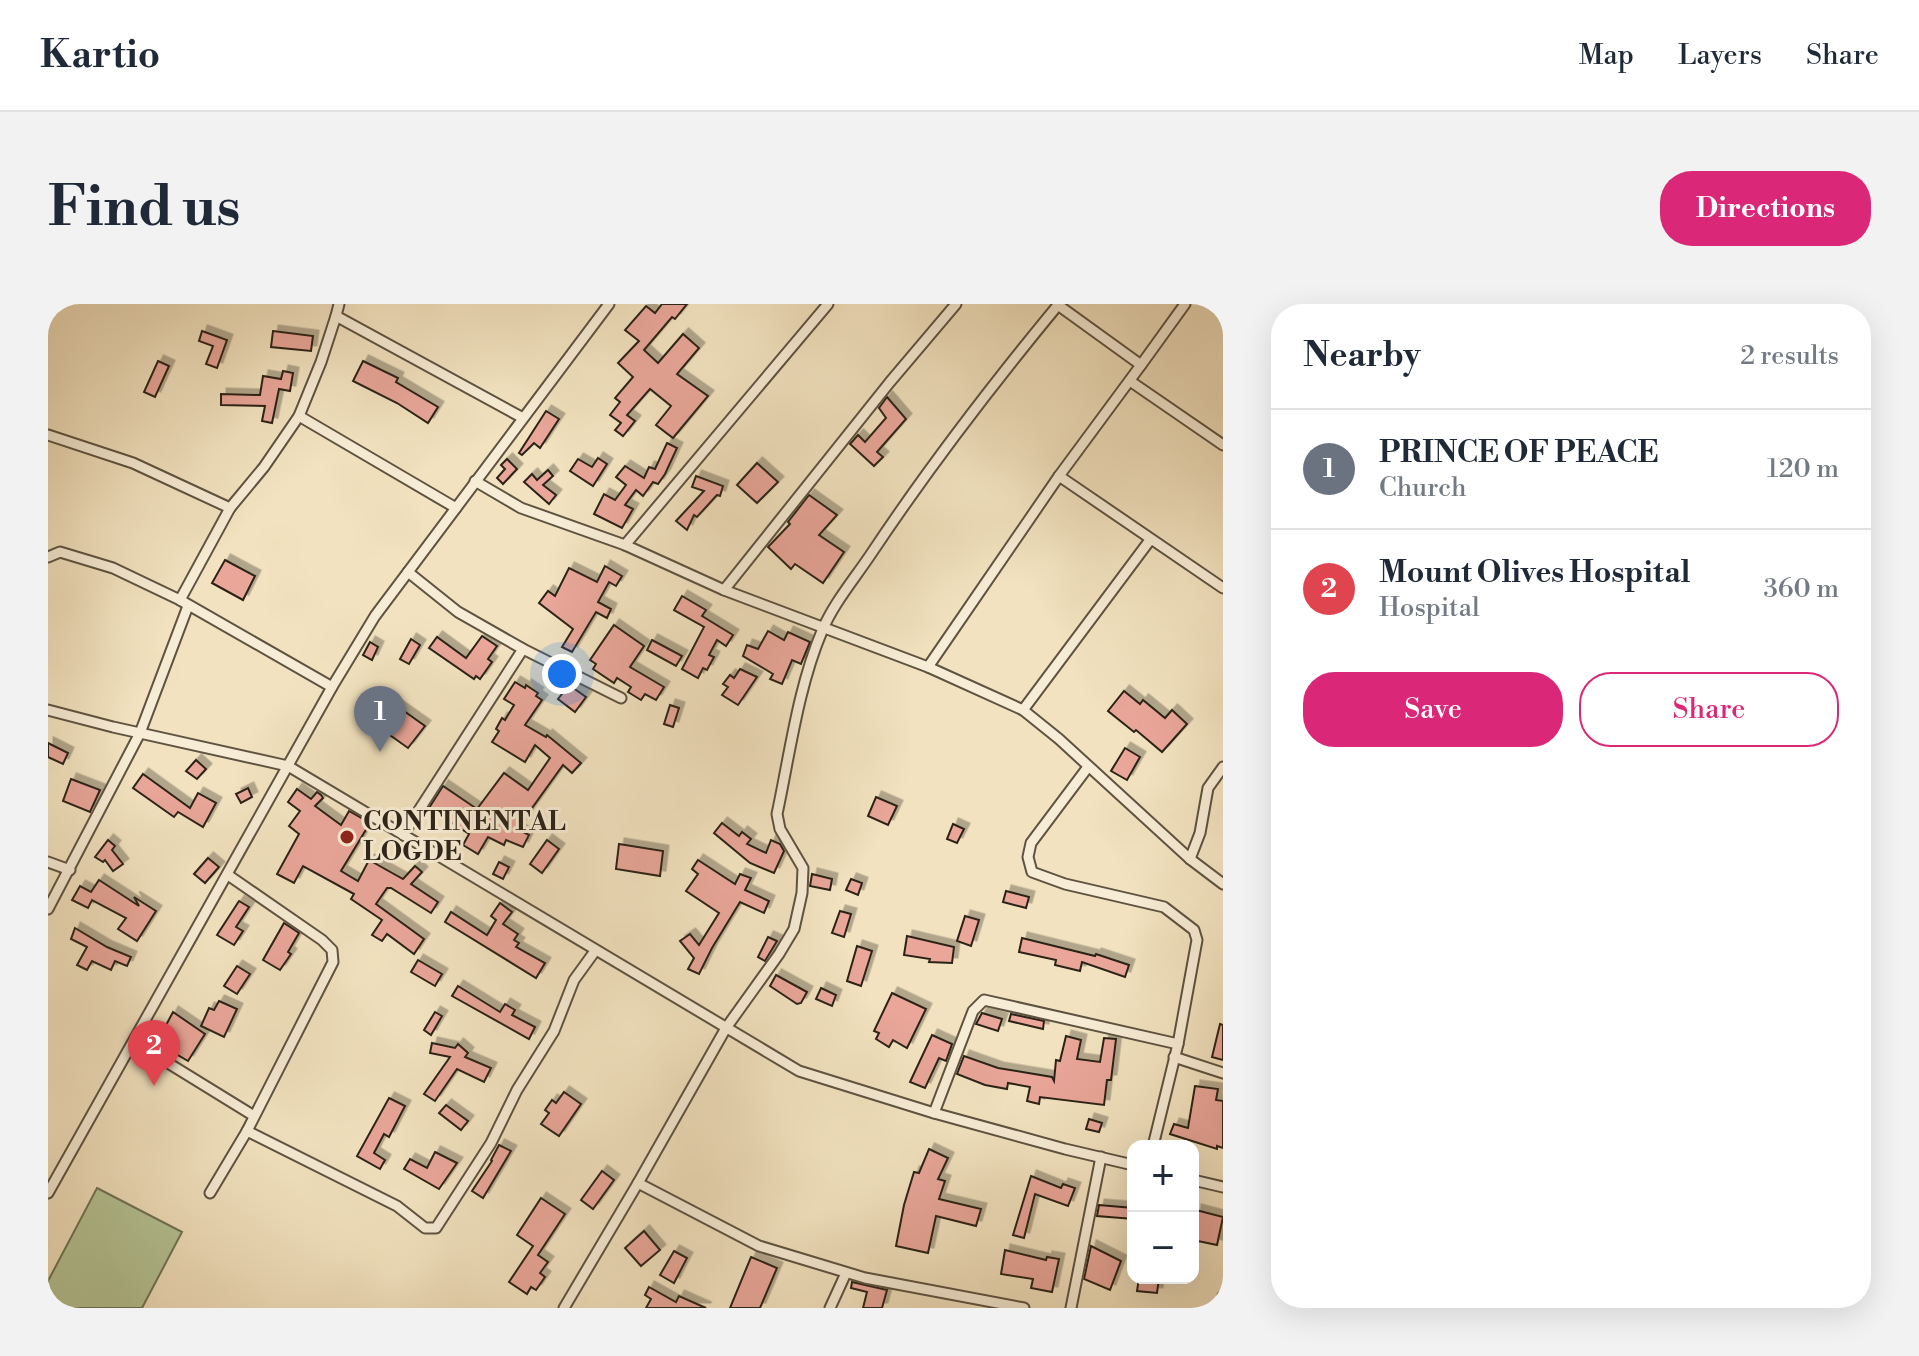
<!DOCTYPE html>
<meta charset="utf-8">
<style>
:root{--surface:#fff;--page:#f2f2f3;--text:#1f2937;--muted:#747a83;--line:#e0e1e3;--accent:#db2777}
body{margin:0;font-family:"Libre Bodoni",serif;background:var(--page);color:var(--text)}
.controls{position:absolute;right:24px;bottom:24px;display:grid;overflow:hidden;border-radius:16px;box-shadow:0 8px 32px #0002}
.controls button{width:72px;height:72px;display:grid;place-items:center;padding:0;border:0;border-bottom:2px solid var(--line);background:var(--surface);color:var(--text);font:40px sans-serif}
.you{position:absolute;left:514px;top:370px;width:28px;height:28px;margin:-20px;border:6px solid #fff;border-radius:50%;background:#1a73e8;box-shadow:0 0 0 12px #1a73e833}
.badge{display:grid;place-items:center;width:52px;height:52px;border-radius:50%;background:var(--accent);color:#fff;font-size:26px;font-weight:700}
.pin{position:absolute;translate:-50% -66px;filter:drop-shadow(0 2px 4px #0008)}
.pin::after{content:'';position:absolute;top:42px;width:28px;height:24px;background:inherit;clip-path:polygon(0 0,100% 0,50% 100%)}
.list{margin:0;padding:0;list-style:none}
h2{display:flex;justify-content:space-between;align-items:center;height:104px;margin:0;padding:0 32px;font-size:34px}
h2 small{font-size:26px;font-weight:400;color:var(--muted)}
.list li{display:grid;grid-template-columns:52px 1fr auto;gap:24px;align-items:center;box-sizing:border-box;height:120px;padding:0 32px;border-top:2px solid var(--line)}
.list b{display:block;font-size:30px;white-space:nowrap}
.list p{margin:0;font-size:26px;white-space:nowrap;color:var(--muted)}
.list em{font-size:26px;font-style:normal;color:var(--muted)}
.actions{display:flex;gap:16px;padding:24px 32px}
.actions a{flex:1;padding:18px 0;border:2px solid var(--accent);border-radius:32px;text-align:center;font-size:28px;color:var(--accent)}
.actions .main{background:var(--accent);color:#fff}
.map{position:relative;flex:none;width:1175px;height:1004px;overflow:hidden;border-radius:32px}
header{display:flex;align-items:center;gap:48px;box-sizing:border-box;height:112px;padding:0 40px;background:var(--surface);border-bottom:2px solid var(--line)}
header strong{font-size:38px}
nav{display:flex;gap:44px;margin-inline-start:auto;font-size:28px}
.intro{display:flex;align-items:center;justify-content:space-between;box-sizing:border-box;height:192px;padding:0 48px}
h1{margin:0;font-size:56px}
.button{padding:20px 36px;border-radius:32px;background:var(--accent);color:#fff;font-size:28px;font-weight:700}
main{display:flex;gap:48px;padding:0 48px}
aside{flex:1;background:var(--surface);border-radius:32px;box-shadow:0 8px 32px #0002}
.map>svg:first-child{display:block}
</style>
<header>
<strong>Kartio</strong>
<nav><a>Map</a><a>Layers</a><a>Share</a></nav>
</header>
<div class="intro"><h1>Find us</h1><a class="button">Directions</a></div>
<main>
<div class="map">
<svg width="1175" height="1004" viewBox="0 0 1175 1004">
<defs>
<filter id="shadow"><feDropShadow dx="5.5" dy="-5.5" stdDeviation="0" flood-color="#0004"/></filter>
</defs>
<rect width="100%" height="100%" fill="#f2e2bf"/>
<filter id="stains"><feTurbulence type="fractalNoise" baseFrequency=".0025" numOctaves="4"/><feColorMatrix values="0 0 0 0 .2 0 0 0 0 .09 0 0 0 0 .02 0 0 0 .5 -.17"/></filter>
<radialGradient id="worn" r=".72"><stop offset=".6" stop-color="#630" stop-opacity="0"/><stop offset="1" stop-color="#630" stop-opacity=".3"/></radialGradient>
<polygon fill="#b5c496" stroke="#707456" stroke-width="2" points="49,884 134,928 94,1004 0,1004 0,977"/>
<g fill="#e9a699" stroke="#2c2317" stroke-width="2" filter="url(#shadow)">
<polygon points="614,0 639,0 627,15 624,13 596,46 610,59 635,30 651,44 629,70 660,92 625,134 608,121 623,102 602,85 579,111 587,117 575,132 567,126 573,119 562,111 572,98 567,94 585,73 570,59 591,37 577,26 598,2 607,9"/>
<polygon points="154,27 179,36 169,64 158,60 165,42 151,37"/>
<polygon points="225,27 265,32 263,47 223,43"/>
<polygon points="110,57 121,62 107,93 96,88"/>
<polygon points="315,57 350,74 348,78 390,103 380,119 349,99 305,77"/>
<polygon points="235,67 245,69 242,87 231,85 224,119 214,117 217,102 173,101 173,90 212,91 215,72 233,75"/>
<polygon points="839,93 858,115 829,148 835,153 826,162 802,140 810,131 817,138 838,114 831,104"/>
<polygon points="498,107 511,115 492,144 486,139 474,151 471,149"/>
<polygon points="619,139 629,144 617,170 610,180 605,178 595,192 588,186 577,201 585,205 574,224 546,210 556,190 567,196 578,181 568,173 577,162 596,174 601,163 607,165"/>
<polygon points="550,154 559,160 545,182 522,167 530,155 544,163"/>
<polygon points="459,155 469,165 455,180 449,174 457,165 453,161"/>
<polygon points="709,159 730,178 709,199 689,181"/>
<polygon points="500,166 505,172 495,181 508,191 501,200 476,178 484,170 489,176"/>
<polygon points="648,172 675,182 672,192 669,191 649,213 646,211 639,226 628,217 656,187 644,183"/>
<polygon points="761,191 789,211 771,231 796,248 775,279 747,260 743,265 720,243 742,220 740,218"/>
<polygon points="177,256 207,272 195,296 164,279"/>
<polygon points="557,262 574,272 568,282 561,278 550,298 563,305 559,314 548,308 524,348 514,343 525,325 491,299 500,287 507,292 521,264 549,278"/>
<polygon points="634,292 658,306 654,312 685,331 678,342 669,336 661,351 666,353 659,366 655,364 650,374 634,365 656,323 626,306"/>
<polygon points="566,321 596,342 582,363 616,383 608,396 597,390 593,396 580,388 583,383 569,374 566,379 545,365 548,360 542,356"/>
<polygon points="720,327 736,336 740,328 762,338 753,360 744,356 734,380 722,375 725,370 695,352 699,341 710,345"/>
<polygon points="434,332 449,342 440,355 444,358 432,375 428,372 426,375 381,344 389,333 418,354"/>
<polygon points="363,335 372,341 361,360 352,355"/>
<polygon points="604,336 634,352 628,362 599,346"/>
<polygon points="322,338 330,343 324,356 315,351"/>
<polygon points="692,365 709,373 690,401 674,391 680,383 675,380 682,371 686,374"/>
<polygon points="467,378 477,384 478,381 490,389 488,392 494,396 477,421 498,433 499,431 533,459 524,469 515,461 469,525 481,531 475,543 458,536 456,541 440,533 430,550 415,541 421,530 381,504 395,482 429,505 456,469 480,486 502,454 487,441 477,458 444,438 451,427 448,425 454,414 457,416 466,401 456,395"/>
<polygon points="521,381 538,393 527,408 510,395"/>
<polygon points="1076,387 1092,400 1095,396 1117,414 1124,406 1139,420 1114,448 1088,426 1086,428 1060,407"/>
<polygon points="332,390 377,422 360,444 315,412"/>
<polygon points="622,401 631,404 625,423 616,420"/>
<polygon points="0,439 20,449 15,460 0,453"/>
<polygon points="1077,444 1092,453 1079,476 1063,467"/>
<polygon points="148,456 158,465 149,475 138,467"/>
<polygon points="95,470 142,504 150,489 168,499 155,523 130,508 126,513 85,484"/>
<polygon points="23,475 52,486 42,508 15,497"/>
<polygon points="200,484 204,493 193,499 188,490"/>
<polygon points="249,485 263,495 269,488 273,491 275,494 267,502 293,521 301,507 322,519 293,567 310,577 321,556 355,575 367,562 374,568 363,580 390,598 383,609 343,584 339,584 328,600 376,635 366,650 339,630 334,637 324,631 334,616 303,595 306,590 255,562 246,579 229,570 251,530 241,522 252,507 240,498"/>
<polygon points="828,493 849,502 840,521 820,512"/>
<polygon points="674,519 691,532 694,528 703,535 699,540 718,549 723,536 732,540 736,547 726,569 702,559 666,529"/>
<polygon points="905,520 916,525 909,539 899,535"/>
<polygon points="60,536 67,542 64,546 75,560 65,567 57,556 55,558 47,553"/>
<polygon points="499,536 511,545 494,569 482,560"/>
<polygon points="571,540 615,547 612,572 568,565"/>
<polygon points="160,554 171,563 157,579 146,570"/>
<polygon points="650,556 687,580 692,570 703,574 697,586 721,597 716,609 692,598 664,644 651,670 640,665 646,654 632,637 642,630 651,641 671,609 638,587 650,570 644,565"/>
<polygon points="451,558 461,563 455,575 445,570"/>
<polygon points="764,570 784,575 782,586 762,582"/>
<polygon points="803,575 814,579 810,591 798,586"/>
<polygon points="51,576 91,602 86,593 108,607 89,637 70,625 78,614 44,596 40,604 24,596 32,582 43,588"/>
<polygon points="958,587 981,593 978,604 955,598"/>
<polygon points="191,597 201,603 188,623 195,627 186,641 169,631"/>
<polygon points="452,599 464,608 455,620 470,630 466,636 471,639 468,643 497,659 488,674 397,618 403,608 439,631 448,616 443,612"/>
<polygon points="792,607 803,610 796,633 784,629"/>
<polygon points="917,612 931,616 923,642 909,637"/>
<polygon points="236,619 251,629 240,648 243,650 232,666 215,656"/>
<polygon points="27,624 59,643 83,653 79,662 67,657 63,666 44,657 39,666 29,661 39,643 23,635"/>
<polygon points="859,632 906,643 904,659 881,658 882,655 856,651"/>
<polygon points="720,633 729,637 717,657 710,653"/>
<polygon points="974,634 1047,652 1048,650 1081,661 1077,673 1034,658 1032,667 1007,661 1008,656 971,648"/>
<polygon points="809,642 824,647 813,682 799,677"/>
<polygon points="370,656 394,670 387,682 363,668"/>
<polygon points="189,662 202,670 189,690 176,682"/>
<polygon points="728,671 759,688 753,699 749,700 722,682"/>
<polygon points="410,682 452,708 457,700 467,706 464,711 487,723 481,735 404,692"/>
<polygon points="773,684 788,691 784,702 768,695"/>
<polygon points="844,689 878,705 859,744 845,736 841,743 828,735 831,729 826,727"/>
<polygon points="171,697 189,705 176,733 153,722 161,704 166,706"/>
<polygon points="125,708 157,730 140,757 123,747 126,741 123,739 127,732 116,725"/>
<polygon points="387,708 394,712 383,731 376,726"/>
<polygon points="934,709 954,715 950,727 928,720"/>
<polygon points="963,710 996,717 995,725 961,717"/>
<polygon points="1172,720 1175,721 1175,756 1164,753"/>
<polygon points="884,731 904,740 898,757 891,754 877,784 862,778"/>
<polygon points="1018,732 1033,736 1029,755 1052,758 1056,734 1068,735 1063,776 1059,776 1056,801 992,793 991,800 979,797 982,783 960,779 959,785 937,781 909,770 916,752 950,764 1004,773 1006,777 1008,756 1012,757"/>
<polygon points="384,739 407,744 410,740 420,749 417,753 443,764 436,778 409,765 387,797 376,790 402,753 382,749"/>
<polygon points="1147,782 1170,785 1168,796 1175,797 1175,844 1169,842 1169,845 1122,830 1126,820 1140,824"/>
<polygon points="516,788 533,800 511,832 493,820 501,809 497,806 504,796 508,799"/>
<polygon points="341,794 357,802 341,833 336,830 326,849 337,856 332,865 309,852"/>
<polygon points="398,801 420,817 413,826 391,809"/>
<polygon points="1041,815 1054,819 1051,828 1038,825"/>
<polygon points="451,841 463,847 435,894 424,887 444,857 443,856"/>
<polygon points="881,845 900,854 890,875 897,877 891,895 933,905 928,922 888,912 880,949 848,942 856,901 866,868 871,869"/>
<polygon points="387,848 409,859 391,885 356,865 362,855 379,864"/>
<polygon points="554,867 566,876 545,905 533,896"/>
<polygon points="983,872 1013,884 1015,880 1027,884 1020,902 987,890 976,934 965,931"/>
<polygon points="493,894 517,910 490,951 500,958 492,969 497,973 488,986 483,983 479,990 461,978 485,942 469,931"/>
<polygon points="1051,901 1085,904 1085,915 1049,912"/>
<polygon points="1148,906 1175,913 1169,941 1145,936"/>
<polygon points="596,927 612,946 593,962 577,944"/>
<polygon points="1043,942 1073,957 1062,986 1036,975"/>
<polygon points="957,946 998,956 999,953 1011,955 1004,988 983,984 985,975 953,970"/>
<polygon points="626,947 639,954 626,979 612,971"/>
<polygon points="703,953 729,964 712,1004 682,1004"/>
<polygon points="1091,974 1111,974 1109,989 1089,987"/>
<polygon points="804,978 839,986 834,1004 815,1004 819,988 803,984"/>
<polygon points="601,983 628,998 631,992 658,1004 598,1004 603,995 597,991"/>
</g>
<g fill="none" stroke-linecap="round" stroke-linejoin="round">
<g stroke="#5e5341" stroke-width="13">
<g id="street">
<polyline points="291,0 288,12 475,114"/>
<polyline points="1169,0 1175,4"/>
<polyline points="1093,61 1137,0"/>
<polyline points="1082,77 1175,141"/>
<polyline points="251,112 408,204"/>
<polyline points="0,131 85,159 182,204"/>
<polyline points="1011,172 1175,284"/>
<path d="M427,177l46,27 104,37 99,45 204,77 131,-191 82,-111 -83,-60c-66,80 -129,162 -187,249 -16,24 -38,50 -49,77 -24,57 -32,122 -45,183l3,15 23,39 -1,25 -8,36 -15,25 -53,74 -88,155 121,63 106,32 159,30"/>
<polyline points="577,241 780,0"/>
<polyline points="0,253 12,248 65,264 132,296 284,383"/>
<polyline points="360,268 410,308 475,345 573,394"/>
<polyline points="676,286 842,78 908,0"/>
<polyline points="132,296 182,204 216,163 251,112 273,58 288,12"/>
<polyline points="880,363 975,406 1011,435 1142,555 1175,580"/>
<polyline points="0,406 65,423 240,462 751,767 886,809 1017,845 1085,861"/>
<polyline points="975,406 1102,236"/>
<polyline points="1040,463 983,539 980,553 984,568 1017,580 1116,603 1146,626 1149,636 1130,740 1105,842"/>
<polyline points="355,531 475,345"/>
<polyline points="1142,555 1152,529 1160,484 1175,463"/>
<polyline points="0,558 22,566"/>
<polyline points="0,605 92,429 140,302"/>
<polyline points="86,738 206,812"/>
<polyline points="1126,753 1175,769"/>
<polyline points="886,809 925,707 936,696 1130,740"/>
<polyline points="199,827 349,902 377,924 388,924 443,839 469,786 506,727 526,676 547,647"/>
<polyline points="1145,876 1175,883"/>
<polyline points="0,889 284,383 327,312 561,0"/>
<polyline points="162,889 199,827 285,658 284,646 274,636 180,571"/>
<polyline points="516,1004 590,879"/>
<polyline points="782,1004 798,969"/>
<polyline points="1023,1004 1053,853"/>
<polyline points="1172,1004 1175,992"/>
</g>
</g>
<use href="#street" stroke="#f7ecd5" stroke-width="9"/>
</g>
<circle fill="#8f2418" stroke="#f7ecd5" stroke-width="3" cx="299" cy="533" r="8"/>
<g text-anchor="middle" dominant-baseline="central" stroke-width="6" stroke-linejoin="round" paint-order="stroke">
<g font-size="26" font-weight="bold" fill="#2c2317" stroke="#f7ecd5" text-anchor="start">
<text x="315" y="518">CONTINENTAL<tspan x="315" dy="30">LOGDE</tspan></text>
</g>
</g>
<rect width="100%" height="100%" filter="url(#stains)"/>
<rect width="100%" height="100%" fill="url(#worn)"/>
</svg>
<div class="controls">
<button>+</button>
<button>−</button>
</div>
<div class="you"></div>
<div class="pin badge" style="left:332px;top:448px;background:#6b7280">1</div>
<div class="pin badge" style="left:106px;top:782px;background:#e0444e">2</div>
</div>
<aside>
<h2>Nearby<small>2 results</small></h2>
<ul class="list">
<li><span class="badge" style="background:#6b7280">1</span><div><b>PRINCE OF PEACE</b><p>Church</p></div><em>120 m</em></li>
<li><span class="badge" style="background:#e0444e">2</span><div><b>Mount Olives Hospital</b><p>Hospital</p></div><em>360 m</em></li>
</ul>
<div class="actions"><a class="main">Save</a><a>Share</a></div>
</aside>
</main>
